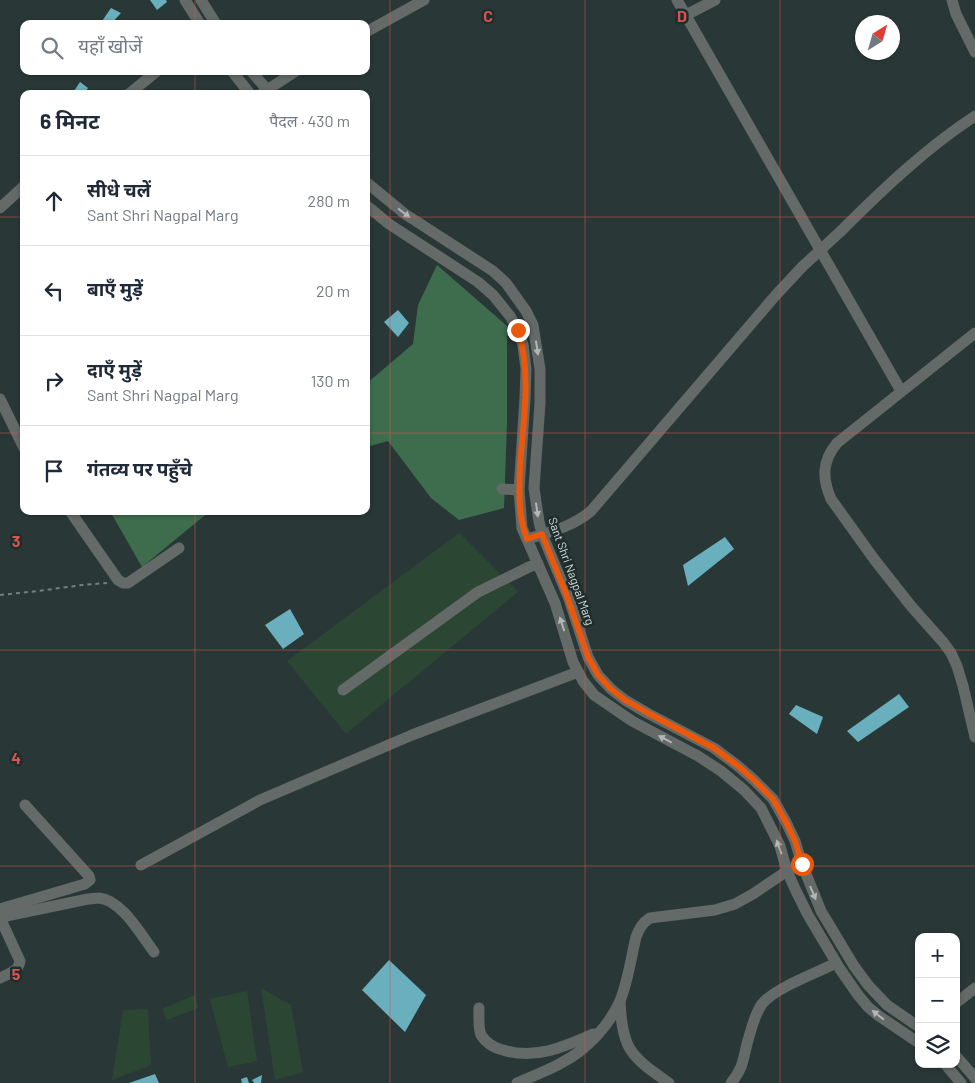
<!DOCTYPE html>
<html lang="hi">
<meta charset="utf-8">
<style>
:root{--surface:#fff;--page:#f6f6f7;--text:#1f2937;--muted:#747a83;--line:#e0e1e3}
body{margin:0;font-family:Barlow,"Noto Sans Devanagari",sans-serif;background:var(--page);color:var(--text)}
.controls{position:absolute;right:15px;bottom:15px;display:grid;overflow:hidden;border-radius:10px;box-shadow:0 1px 4px #0004}
.controls button{width:45px;height:45px;display:grid;place-items:center;padding:0;border:0;border-bottom:1px solid var(--line);background:var(--surface);color:var(--text);font:25px sans-serif}
.compass{position:absolute;left:855px;top:15px;width:45px;height:45px;border-radius:50%;background:var(--surface);box-shadow:0 1px 4px #0004;rotate:37deg}
.stop{position:absolute;width:15px;height:15px;margin:-11px;border:4px solid #ea580c;border-radius:50%;background:#fff}
.stop.end{background:#ea580c;border-color:#fff;box-shadow:0 1px 5px #0008}
.list{margin:0;padding:0;list-style:none}
h2{display:flex;justify-content:space-between;align-items:center;height:65px;margin:0;padding:0 20px;font-size:21px}
h2 small{font-size:16px;font-weight:400;color:var(--muted)}
.list li{display:grid;grid-template-columns:32px 1fr auto;gap:15px;align-items:center;box-sizing:border-box;height:90px;padding:0 20px;border-top:1px solid var(--line)}
.list b{display:block;font-size:19px;white-space:nowrap}
.list p{margin:0;font-size:16px;white-space:nowrap;color:var(--muted)}
.list em{font-size:16px;font-style:normal;color:var(--muted)}
.icon{flex:none;width:28px;height:28px;fill:none;stroke:currentColor;stroke-width:2;stroke-linecap:round;stroke-linejoin:round}
.map{position:relative;flex:none;width:975px;height:1083px;overflow:hidden}
.search{position:absolute;background:var(--surface);box-shadow:0 1px 4px #0004;left:20px;top:20px;width:350px;height:55px;display:flex;align-items:center;gap:12px;box-sizing:border-box;padding:0 18px;border-radius:10px;color:var(--muted);font-size:19px}
.panel{position:absolute;background:var(--surface);box-shadow:0 1px 4px #0004;left:20px;top:90px;width:350px;height:425px;border-radius:10px}
.map>svg:first-child{display:block}
</style>
<div class="map">
<svg width="975" height="1083" viewBox="0 0 975 1083">
<rect width="100%" height="100%" fill="#293837"/>
<g fill="#2c4634">
<polygon points="459,533 518,592 346,734 287,661"/>
<polygon points="261,988 291,1005 303,1072 275,1080"/>
<polygon points="247,991 257,1061 228,1067 210,999"/>
<polygon points="195,995 198,1008 167,1020 162,1009"/>
<polygon points="148,1009 151,1065 112,1080 123,1010"/>
</g>
<g fill="#3e6d4d">
<polygon points="437,265 507,326 507,422 504,508 459,520 431,498 388,441 366,447 366,384 413,344 418,305"/>
<polygon points="110,511 210,511 142,567"/>
</g>
<g fill="#69afbd">
<polygon points="150,0 166,0 167,2 157,10"/>
<polygon points="111,8 121,13 111,24 100,24"/>
<polygon points="80,82 88,88 84,94 72,94"/>
<polygon points="398,310 409,323 398,337 384,322"/>
<polygon points="725,537 734,549 688,586 683,565"/>
<polygon points="290,609 304,634 283,649 265,625"/>
<polygon points="899,694 909,707 858,742 847,731"/>
<polygon points="796,705 823,717 817,734 789,714"/>
<polygon points="389,960 426,995 405,1032 362,990"/>
<polygon points="155,1074 159,1083 129,1083"/>
<polygon points="262,1075 261,1083 254,1083 252,1080"/>
<polygon points="247,1077 249,1083 242,1083 241,1079"/>
</g>
<g fill="none" stroke-linecap="round" stroke-linejoin="round">
<polyline stroke="#74807f" stroke-width="2" stroke-dasharray="4 4" stroke-linecap="butt" points="0,595 38,591 82,585 107,583"/>
<g stroke="#646a68" stroke-width="11">
<polyline points="185,0 200,24"/>
<polyline points="201,0 216,24"/>
<polyline points="677,0 901,391"/>
<polyline points="952,0 956,14 975,52"/>
<polyline points="686,15 715,0"/>
<polyline points="366,32 424,0"/>
<polyline points="232,71 250,94"/>
<polyline points="251,71 271,94"/>
<polyline points="129,94 157,71"/>
<polyline points="261,94 296,71"/>
<polyline points="366,182 405,214 493,271 506,283 526,311 533,325 540,369 540,403 534,488 539,522 542,534 569,599 588,657 598,675 611,689 625,700 647,713 714,748 738,766 754,780 773,799 786,822 795,841 802,864 821,911 854,966 868,985 887,1005 919,1027"/>
<polyline points="366,205 389,224 478,282 493,295 510,316 518,330 523,345 526,369 525,398 519,490 522,528 555,603 573,662 583,681 594,695 632,721 698,756 721,771 744,790 761,808 780,846 787,871 796,891 808,915 840,969 858,995 868,1007 879,1016 919,1043"/>
<polyline points="0,208 24,186"/>
<path d="M841,231c41,-41 85,-83 134,-115"/>
<path d="M975,333l-138,110c-15,18 -15,35 -6,56l43,60 37,47 32,36 8,11 6,13 6,20 12,51"/>
<polyline points="0,399 24,448"/>
<polyline points="502,489 519,490"/>
<polyline points="70,511 118,580 123,583 128,583 179,548"/>
<path d="M527,539c23,-7 45,-12 64,-28l184,-215 27,-29"/>
<polyline points="343,690 478,592 529,567 538,564"/>
<polyline points="141,865 260,800 412,735 578,672"/>
<polyline points="0,909 85,884 90,880 89,876 25,805"/>
<path d="M0,978c8,-4 19,-7 20,-17l-18,-39 1,-3 3,-3 82,-17c3,0 8,-1 11,-1 23,2 42,37 55,54"/>
<path d="M620,1002c1,15 2,33 10,47 9,14 25,24 39,34"/>
<polyline points="956,1003 975,988"/>
<path d="M479,1008c0,9 -1,20 2,27 5,8 14,13 22,15 32,10 61,-3 90,-16"/>
<polyline points="956,1056 975,1078"/>
<polyline points="945,1064 961,1083"/>
<path d="M517,1083c15,-7 31,-12 46,-21 23,-12 46,-36 57,-61 8,-20 11,-43 16,-64 3,-8 6,-14 14,-19l65,-8 20,-6 18,-10 34,-23 15,-7"/>
<path d="M731,1083c14,-16 12,-28 18,-46 3,-11 6,-23 13,-33 13,-16 54,-31 74,-41"/>
</g>
<polyline stroke="#646a68" stroke-width="11" points="802,267 841,231"/>
</g>
<defs><path id="oneway-solid" d="M-6-.8H1V-3.2L6.5 0L1 3.2V.8H-6Z" transform="scale(1.25)"/></defs>
<g fill="#b0b8b7">
<use href="#oneway-solid" transform="translate(404 213) rotate(37)"/>
<use href="#oneway-solid" transform="translate(537 348) rotate(82)"/>
<use href="#oneway-solid" transform="translate(537 510) rotate(82)"/>
<use href="#oneway-solid" transform="translate(562 624) rotate(-108)"/>
<use href="#oneway-solid" transform="translate(665 739) rotate(-152)"/>
<use href="#oneway-solid" transform="translate(779 847) rotate(-110)"/>
<use href="#oneway-solid" transform="translate(813 893) rotate(67)"/>
<use href="#oneway-solid" transform="translate(878 1015) rotate(-142)"/>
</g>
<g fill="none" stroke-linecap="round" stroke-linejoin="round">
<path stroke="#ea580c" stroke-width="6" d="M518,330c14,44 5,92 2,137 -1,24 -2,50 7,72l15,-5 26,65 20,58 10,18 13,14 14,11 23,13 66,35 24,18 16,14 19,19 13,23 9,19 7,23"/>
</g>
<path fill="none" stroke="#d55454" stroke-width="1" stroke-opacity="0.55" d="M195,0v24M390,0v1083M585,0v1083M780,0v1083M195,71v23M0,217h24M366,217h609M0,433h24M366,433h609M195,511v572M0,650h975M0,866h975"/>
<g text-anchor="middle" dominant-baseline="central" stroke-width="5" stroke-linejoin="round" paint-order="stroke">
<g font-size="12" fill="#d1dad9" stroke="#1f2e2d">
<text transform="translate(572 571) rotate(70)">Sant Shri Nagpal Marg</text>
</g>
</g>
<g font-size="16" text-anchor="middle" font-weight="bold" fill="#d55454" stroke="#1f2e2d" stroke-width="5" stroke-linejoin="round" paint-order="stroke">
<text x="488" y="22">C</text>
<text x="682" y="22">D</text>
<text x="16" y="547">3</text>
<text x="16" y="764">4</text>
<text x="16" y="980">5</text>
</g>
</svg>
<div class="controls">
<button>+</button>
<button>−</button>
<button><svg class="icon" aria-label="layers" viewBox="0 0 24 24"><path d="M12 4l9 5-9 5-9-5zM3 14l9 5 9-5"/></svg></button>
</div>
<svg class="compass" viewBox="-18 -18 36 36"><path d="M0-13l5 13h-10z" fill="#e53935"/><path d="M0 13l5-13h-10z" fill="#747a83"/></svg>
<div class="stop" style="left:802px;top:864px"></div>
<div class="stop end" style="left:518px;top:330px"></div>
<div class="search"><svg class="icon" aria-label="search" viewBox="0 0 24 24"><circle cx="10" cy="10" r="6"/><path d="M15 15l6 6"/></svg>यहाँ खोजें</div>
<section class="panel">
<h2>6 मिनट<small>पैदल · 430 m</small></h2>
<ul class="list">
<li><svg class="icon" aria-label="ahead" viewBox="0 0 24 24"><path d="M12 20V5M6 11l6-6 6 6"/></svg><div><b>सीधे चलें</b><p>Sant Shri Nagpal Marg</p></div><em>280 m</em></li>
<li><svg class="icon" aria-label="left" viewBox="0 0 24 24"><path d="M17 20v-9H6M10 6l-5 5 5 5"/></svg><div><b>बाएँ मुड़ें</b></div><em>20 m</em></li>
<li><svg class="icon" aria-label="right" viewBox="0 0 24 24"><path d="M7 20v-9h11M14 6l5 5-5 5"/></svg><div><b>दाएँ मुड़ें</b><p>Sant Shri Nagpal Marg</p></div><em>130 m</em></li>
<li><svg class="icon" aria-label="arrive" viewBox="0 0 24 24"><path d="M6 21V4h12l-3 4 3 4H6"/></svg><div><b>गंतव्य पर पहुँचे</b></div></li>
</ul>
</section>
</div>
